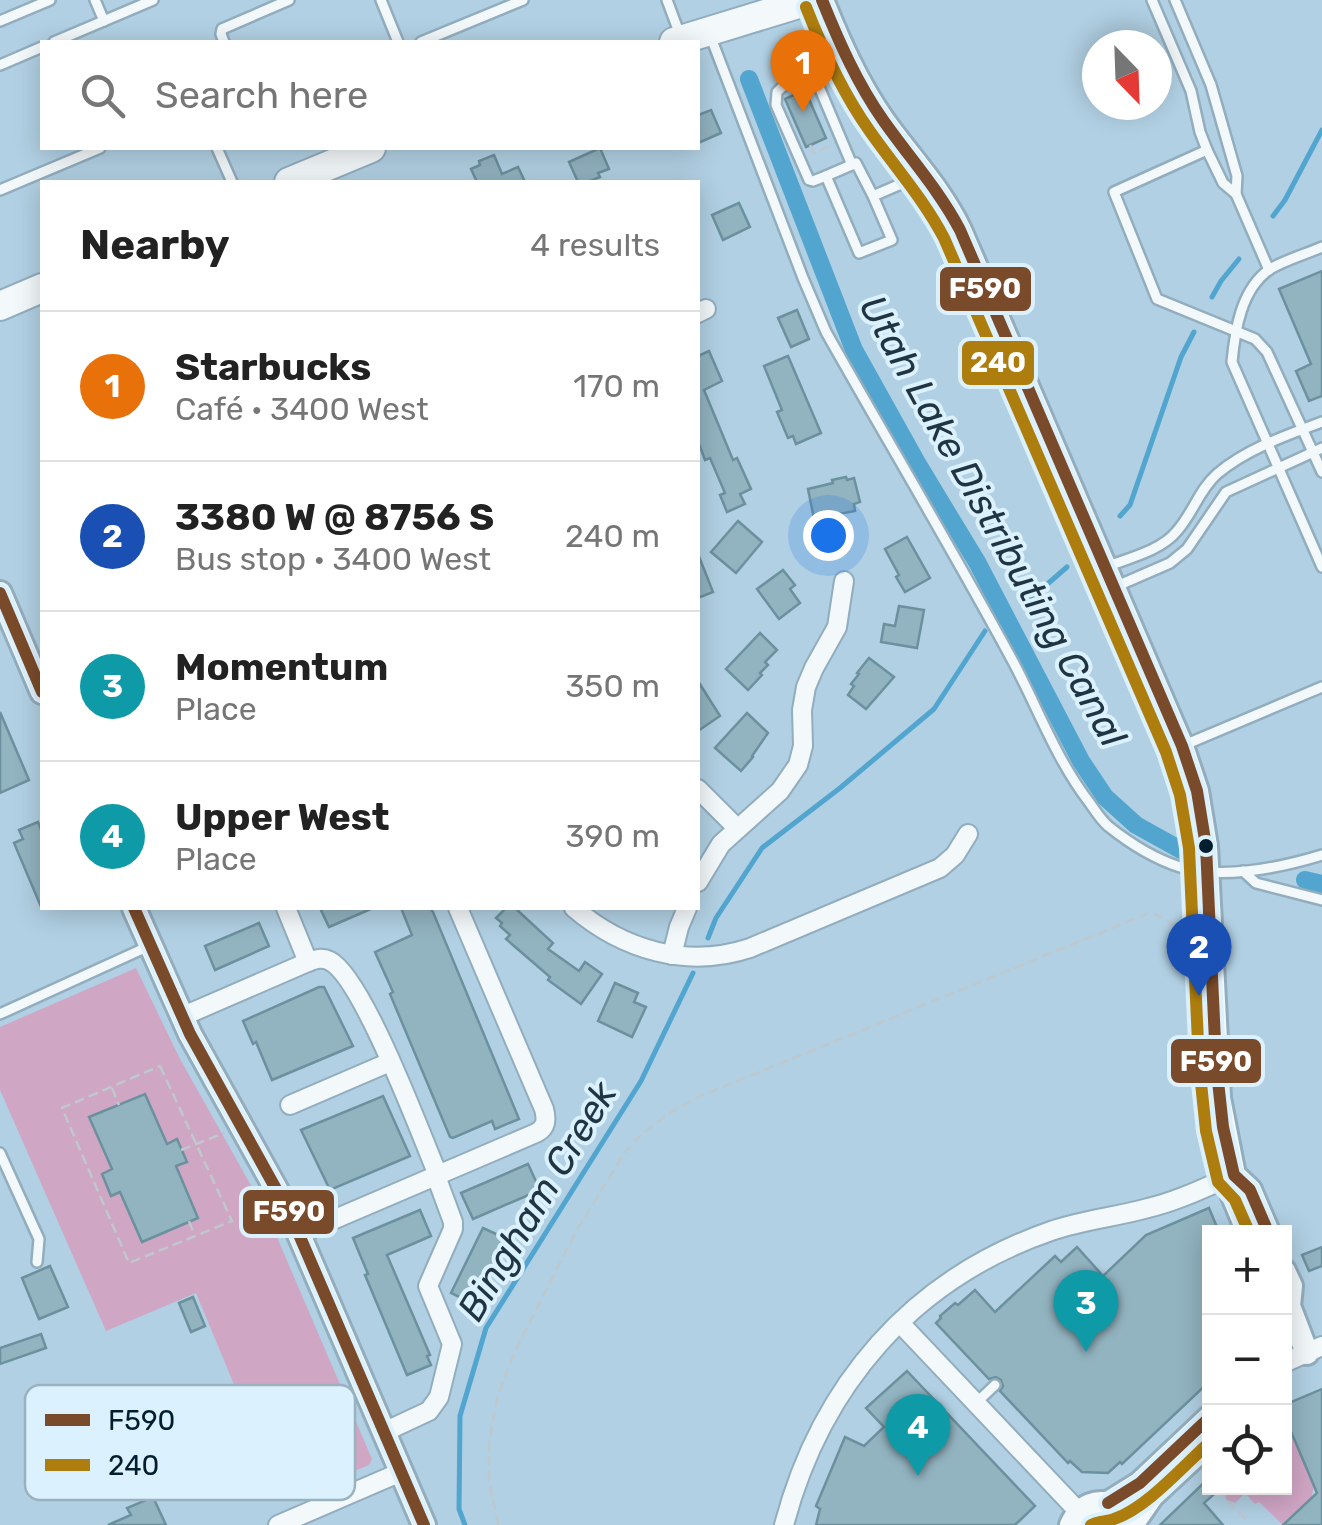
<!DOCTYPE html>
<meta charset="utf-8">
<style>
:root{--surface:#fff;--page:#f6f6f6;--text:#222;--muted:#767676;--line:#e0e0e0;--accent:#ea580c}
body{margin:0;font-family:Rubik,sans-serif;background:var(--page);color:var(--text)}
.controls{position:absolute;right:30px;bottom:30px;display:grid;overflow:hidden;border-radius:0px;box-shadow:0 5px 25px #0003}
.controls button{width:90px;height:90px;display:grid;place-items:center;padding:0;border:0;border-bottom:2px solid var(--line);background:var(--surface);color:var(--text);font:50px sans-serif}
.compass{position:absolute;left:1082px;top:30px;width:90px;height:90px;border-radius:50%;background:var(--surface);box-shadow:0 5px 25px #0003;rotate:157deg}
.you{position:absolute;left:828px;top:535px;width:35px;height:35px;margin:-25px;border:8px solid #fff;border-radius:50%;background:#1a73e8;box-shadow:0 0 0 15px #1a73e833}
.badge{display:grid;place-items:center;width:65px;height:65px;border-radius:50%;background:var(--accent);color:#fff;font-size:32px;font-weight:700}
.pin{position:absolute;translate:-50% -82px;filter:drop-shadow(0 2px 5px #0008)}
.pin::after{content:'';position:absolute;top:52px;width:35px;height:30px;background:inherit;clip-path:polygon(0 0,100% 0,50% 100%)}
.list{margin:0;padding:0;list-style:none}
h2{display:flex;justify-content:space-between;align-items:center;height:130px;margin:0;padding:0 40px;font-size:42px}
h2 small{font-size:32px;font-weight:400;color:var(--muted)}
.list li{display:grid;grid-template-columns:65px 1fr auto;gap:30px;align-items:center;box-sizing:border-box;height:150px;padding:0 40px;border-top:2px solid var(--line)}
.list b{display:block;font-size:38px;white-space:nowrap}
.list p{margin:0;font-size:32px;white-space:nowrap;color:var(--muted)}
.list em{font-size:32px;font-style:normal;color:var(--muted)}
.icon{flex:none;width:55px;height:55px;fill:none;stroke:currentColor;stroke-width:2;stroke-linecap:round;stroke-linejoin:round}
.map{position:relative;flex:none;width:1322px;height:1525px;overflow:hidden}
.search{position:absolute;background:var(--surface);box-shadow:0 5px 25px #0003;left:40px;top:40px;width:660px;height:110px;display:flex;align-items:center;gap:25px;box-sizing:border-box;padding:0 35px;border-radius:0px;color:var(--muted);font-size:38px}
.panel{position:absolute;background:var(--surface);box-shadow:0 5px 25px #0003;left:40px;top:180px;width:660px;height:730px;border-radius:0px}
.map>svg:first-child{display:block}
</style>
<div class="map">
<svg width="1322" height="1525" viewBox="0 0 1322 1525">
<rect width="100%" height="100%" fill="#b1d0e3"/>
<g fill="#d0a6c5">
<polygon points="136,968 179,1057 267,1214 372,1459 369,1465 282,1500 196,1293 106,1331 0,1090 0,1027"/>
<polygon points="1285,1415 1314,1486 1311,1499 1283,1525 1259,1502 1255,1504 1245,1493 1235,1503 1227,1500 1221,1488 1284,1488"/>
</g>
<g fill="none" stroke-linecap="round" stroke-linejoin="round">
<g stroke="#51a5cf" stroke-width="5">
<polyline points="1273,216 1285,200 1322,130"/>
<polyline points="1212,297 1221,281 1239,259"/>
<polyline points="1120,516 1130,505 1181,357 1194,332"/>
<polyline points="1029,600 1067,567"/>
<polyline points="708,938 716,918 762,848 840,788 934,709 985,631"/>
<polyline points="465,1525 459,1509 460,1416 486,1328 641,1081 693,973"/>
</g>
<g stroke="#51a5cf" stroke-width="18">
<polyline points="749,79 854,350 917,463 977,562 1081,761 1105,797 1136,825 1181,850"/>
<polyline points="1305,880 1322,884"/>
</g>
</g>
<g fill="#92b3c0" stroke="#6c919e" stroke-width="2.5">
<polygon points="805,90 826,138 806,147 785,99"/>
<polygon points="711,110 721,133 698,143 698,115"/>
<polygon points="600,148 609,169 598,173 600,177 588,182 578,182 569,162"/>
<polygon points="494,155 502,174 518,167 525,182 477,182 471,169 480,165 479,161"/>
<polygon points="739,203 750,227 723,240 712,215"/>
<polygon points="1322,271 1322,396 1309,401 1296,371 1311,364 1279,289"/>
<polygon points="797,310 809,339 791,347 778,318"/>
<polygon points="709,351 722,381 704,390 733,460 737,458 751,489 740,494 745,504 727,512 720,495 725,493 710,458 705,460 698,441 698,356"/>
<polygon points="788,356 821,433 796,444 793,436 788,438 777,412 782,410 764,366"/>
<polygon points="846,477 847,480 854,478 860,502 854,504 855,511 833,515 835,525 816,529 808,489 833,483 832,480"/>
<polygon points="738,521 762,542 736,573 711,552"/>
<polygon points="907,537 930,578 905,592 896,577 899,575 885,549"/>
<polygon points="698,554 713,592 698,598"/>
<polygon points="783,570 795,585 790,589 800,603 779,619 757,589"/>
<polygon points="899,606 924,610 917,648 881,642 884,624 895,626"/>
<polygon points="760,633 777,650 765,662 768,665 760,673 762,675 748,690 726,669"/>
<polygon points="869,658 894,677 866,709 848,695 854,686 851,684 859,674 857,673"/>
<polygon points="698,681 720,716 698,731"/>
<polygon points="0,712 29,780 0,793"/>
<polygon points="747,713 768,733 752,756 753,757 741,771 715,748"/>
<polygon points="38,822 42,832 42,909 14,843 23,839 19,830"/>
<polygon points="320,908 373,908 329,927"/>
<polygon points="401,908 430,908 433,912 519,1119 495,1129 492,1121 453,1138 450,1137 390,994 393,992 375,952 412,935"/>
<polygon points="506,908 515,908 553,943 548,949 579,971 585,962 602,974 581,1004 548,980 550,977 506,939 510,935 500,926 502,923 496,918"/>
<polygon points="259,923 269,946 215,970 205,946"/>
<polygon points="615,983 638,993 634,1002 646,1007 632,1037 598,1021"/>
<polygon points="319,987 324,987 353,1046 272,1080 256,1042 253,1044 243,1021"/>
<polygon points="145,1094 167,1144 177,1139 187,1162 176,1166 198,1218 142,1242 120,1192 111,1196 102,1174 112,1169 89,1117"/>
<polygon points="383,1096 410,1156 330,1190 301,1130"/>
<polygon points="528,1164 540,1190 473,1219 461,1193"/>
<polygon points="1209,1208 1219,1232 1210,1232 1210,1381 1122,1464 1120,1462 1108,1473 1082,1472 1070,1461 1068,1463 1000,1391 1003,1386 1001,1380 996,1377 989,1379 936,1323 941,1318 940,1316 955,1303 958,1305 975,1290 995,1312 1055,1256 1061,1262 1077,1247 1103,1276 1146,1235"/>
<polygon points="420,1210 431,1236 387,1255 430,1355 427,1356 431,1365 407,1375 365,1275 368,1274 353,1238"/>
<polygon points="483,1228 509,1240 476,1305 451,1293"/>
<polygon points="1322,1247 1322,1266 1309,1271 1302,1255"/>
<polygon points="50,1266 68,1307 39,1319 22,1278"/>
<polygon points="193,1297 205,1326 191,1332 179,1303"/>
<polygon points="41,1334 46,1348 0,1364 0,1348"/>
<polygon points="907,1371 1035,1506 1015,1525 816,1525 820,1509 816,1506 845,1437 864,1446 884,1427 866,1408"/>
<polygon points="1322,1389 1322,1525 1283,1525 1317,1493 1284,1415 1284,1405"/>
<polygon points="1210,1477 1210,1488 1221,1488 1204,1503 1223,1525 1160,1525"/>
<polygon points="153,1497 166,1525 108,1525 131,1515 127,1508"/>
</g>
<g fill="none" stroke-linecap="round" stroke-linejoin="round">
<g stroke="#91adbe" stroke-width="14">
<g id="service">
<polyline points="95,0 104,21"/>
<polyline points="381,0 398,42"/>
<polyline points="667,0 680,35"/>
<polyline points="1152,0 1191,91 1200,132 1207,150 1223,183 1236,194 1269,270"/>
<polyline points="1175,0 1211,85 1237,176 1236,194"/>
<polyline points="0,21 50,0"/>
<path d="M710,35l93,243 23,54c61,108 125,215 184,324 27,49 44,100 79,146 6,8 11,17 19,24 20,16 47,33 72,41 44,13 99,1 142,-12"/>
<polyline points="54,42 153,0"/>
<polyline points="224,42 221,34 222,29 289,0"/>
<polyline points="421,42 523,0"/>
<polyline points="0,65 42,47"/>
<polyline points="217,148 232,182"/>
<polyline points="1207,150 1114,192 1157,299 1255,339 1267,352 1322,472"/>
<path d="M826,176l-13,5 -4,-1 -33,-75 1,-13c10,-11 26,-18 40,-10l35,83"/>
<polyline points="0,190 100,148"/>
<polyline points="873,196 856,163 826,176 859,253 892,240 873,196 924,174"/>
<path d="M1322,247c-16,7 -37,13 -52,22 -29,20 -35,61 -38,93l90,205"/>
<path d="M1108,566c22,-8 54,-16 69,-35 16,-18 22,-41 40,-57 29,-25 70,-39 105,-52"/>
<polyline points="1117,586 1170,563 1187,549 1226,492 1322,448"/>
<polyline points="1182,746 1322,687"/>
<polyline points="1243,871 1256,883 1322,900"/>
<polyline points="0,1014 147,947"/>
<polyline points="0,1153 39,1239 37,1262"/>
<polyline points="976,1403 995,1385"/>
</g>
</g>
<g stroke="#91adbe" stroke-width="22">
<g id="minor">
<polyline points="698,313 706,309"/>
<polyline points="698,789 737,828"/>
<polyline points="698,882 721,844 780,791 798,765 803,746 802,710 806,687 814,668 837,627 844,581"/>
<polyline points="286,908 308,962"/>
<path d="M574,908c49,42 113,61 176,40l190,-80 15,-13 13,-21"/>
<polyline points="672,955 679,927 687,908"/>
<path d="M181,1017l127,-55c8,-3 14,-5 22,-1 33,17 91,174 108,214"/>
<polyline points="290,1105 390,1062"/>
<path d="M300,1234l236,-101c10,-5 11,-13 8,-24l-86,-201"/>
<polyline points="900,1323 1079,1512"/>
<polyline points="1284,1363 1322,1346"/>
<polyline points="384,1432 429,1411 439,1397 452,1344 428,1286 453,1229 453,1222 436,1176"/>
<polyline points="278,1525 401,1472"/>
<path d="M784,1525c37,-140 128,-246 267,-294 31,-11 65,-14 97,-23 30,-7 58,-21 86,-33"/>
</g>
</g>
<g stroke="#91adbe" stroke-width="28">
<g id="tertiary">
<path d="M822,0c17,42 35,83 61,120 27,38 56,67 77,110l222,516 15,45 9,55 13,252 15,77 -1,21 15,36"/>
<polyline points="0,593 42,692"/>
<polyline points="134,908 190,1034 291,1216 424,1525"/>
<polyline points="1234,1175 1250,1190 1268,1232"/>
<polyline points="1284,1271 1291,1286 1289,1306 1307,1353"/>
<polyline points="1108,1503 1140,1483 1210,1417"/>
<path d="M1071,1525c9,-20 26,-27 47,-18"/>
<polyline points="1132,1525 1152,1496 1210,1442"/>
</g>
</g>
<g stroke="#91adbe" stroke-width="32">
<g id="primary">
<polyline points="674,42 811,0"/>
<polyline points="289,182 371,148"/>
<polyline points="0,306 42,288"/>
</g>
</g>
<g stroke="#bec8cd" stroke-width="2.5" stroke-dasharray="10 5" stroke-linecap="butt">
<polyline points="810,145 814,153 832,145"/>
<polygon points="160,1066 232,1221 129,1263 62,1108"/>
<polyline points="112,1088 119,1105"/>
<polyline points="181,1150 224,1133"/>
<polyline points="189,1221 194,1234"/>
<polyline points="1221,1488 1227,1500 1246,1520"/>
<path d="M498,1525l-9,-45v-38l9,-47 17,-44 62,-121 48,-78 18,-19 24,-18 29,-17 453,-185c17,3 26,17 44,18"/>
</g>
<use href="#service" stroke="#f3f8fb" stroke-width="9"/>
<use href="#minor" stroke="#f3f8fb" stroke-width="18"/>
<use href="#tertiary" stroke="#f3f8fb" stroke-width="22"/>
<use href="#primary" stroke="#f3f8fb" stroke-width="28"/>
<g stroke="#dcf1fe" stroke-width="20">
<g id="bus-1">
<path d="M822,0c17,42 35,83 61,120 26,37 56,70 77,110l222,516 15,45 9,55 10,217 7,64 11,48 16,15 18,42"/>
<polyline points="0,593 42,692"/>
<polyline points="134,908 190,1034 291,1216 424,1525"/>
<polyline points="1108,1503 1140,1483 1210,1417"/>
</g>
</g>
<g stroke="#dcf1fe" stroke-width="20">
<g id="bus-2">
<path d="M806,7c17,43 36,85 63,123 25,36 54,68 75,108l222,514 14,43 9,53 10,216 7,67 12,51 17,18 14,32"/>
<path d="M1091,1525c8,-4 15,-3 23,-6 33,-11 70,-54 96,-77"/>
</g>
</g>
<use href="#bus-1" stroke="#7a4b2a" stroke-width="12"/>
<use href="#bus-2" stroke="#ad7d0e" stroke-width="12"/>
</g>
<circle fill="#001e2e" stroke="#dcf1fe" stroke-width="4" cx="1206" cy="846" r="9"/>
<g text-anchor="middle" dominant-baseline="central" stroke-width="8" stroke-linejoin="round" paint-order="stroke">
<g font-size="38" font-style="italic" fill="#1f3542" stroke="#dcf1fe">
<text transform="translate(993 521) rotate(61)">Utah Lake Distributing Canal</text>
<text transform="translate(537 1201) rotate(-59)">Bingham Creek</text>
</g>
</g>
<rect x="25" y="1385" width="330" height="115" rx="15" fill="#dcf1fe" stroke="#9ab2c0" stroke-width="2.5"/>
<rect x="45" y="1414" width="45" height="12" fill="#7a4b2a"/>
<rect x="45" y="1459" width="45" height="12" fill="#ad7d0e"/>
<g font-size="28" fill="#001e2e">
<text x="108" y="1430">F590</text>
<text x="108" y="1475">240</text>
</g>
<g stroke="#dcf1fe" stroke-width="4">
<rect x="938" y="265" width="95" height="48" rx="10" fill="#7a4b2a"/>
<rect x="960" y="339" width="76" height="48" rx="10" fill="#ad7d0e"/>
<rect x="1169" y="1037" width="94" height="48" rx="10" fill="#7a4b2a"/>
<rect x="241" y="1188" width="95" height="48" rx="10" fill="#7a4b2a"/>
</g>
<g font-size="28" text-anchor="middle" font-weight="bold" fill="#fff">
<text x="985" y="298">F590</text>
<text x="998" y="372">240</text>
<text x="1216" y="1071">F590</text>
<text x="289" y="1221">F590</text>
</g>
</svg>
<div class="controls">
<button>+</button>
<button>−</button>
<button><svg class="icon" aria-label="locate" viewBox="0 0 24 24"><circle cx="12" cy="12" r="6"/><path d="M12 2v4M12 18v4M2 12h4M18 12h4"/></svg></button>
</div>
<svg class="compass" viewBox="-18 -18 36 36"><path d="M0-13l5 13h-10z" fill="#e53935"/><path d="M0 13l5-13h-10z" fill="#767676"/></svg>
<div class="you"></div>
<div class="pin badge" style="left:803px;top:112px;background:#e8710a">1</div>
<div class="pin badge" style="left:1199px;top:996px;background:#1a4fb4">2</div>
<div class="pin badge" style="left:1086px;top:1352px;background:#0f9aa8">3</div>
<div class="pin badge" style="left:918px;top:1476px;background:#0f9aa8">4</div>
<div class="search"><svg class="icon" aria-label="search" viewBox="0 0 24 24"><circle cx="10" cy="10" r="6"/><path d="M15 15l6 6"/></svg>Search here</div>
<section class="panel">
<h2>Nearby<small>4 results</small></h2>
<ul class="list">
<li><span class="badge" style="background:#e8710a">1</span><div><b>Starbucks</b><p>Café · 3400 West</p></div><em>170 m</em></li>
<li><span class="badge" style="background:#1a4fb4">2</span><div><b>3380 W @ 8756 S</b><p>Bus stop · 3400 West</p></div><em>240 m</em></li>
<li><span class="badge" style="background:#0f9aa8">3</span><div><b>Momentum</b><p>Place</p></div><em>350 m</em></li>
<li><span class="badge" style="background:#0f9aa8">4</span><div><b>Upper West</b><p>Place</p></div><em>390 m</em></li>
</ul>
</section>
</div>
